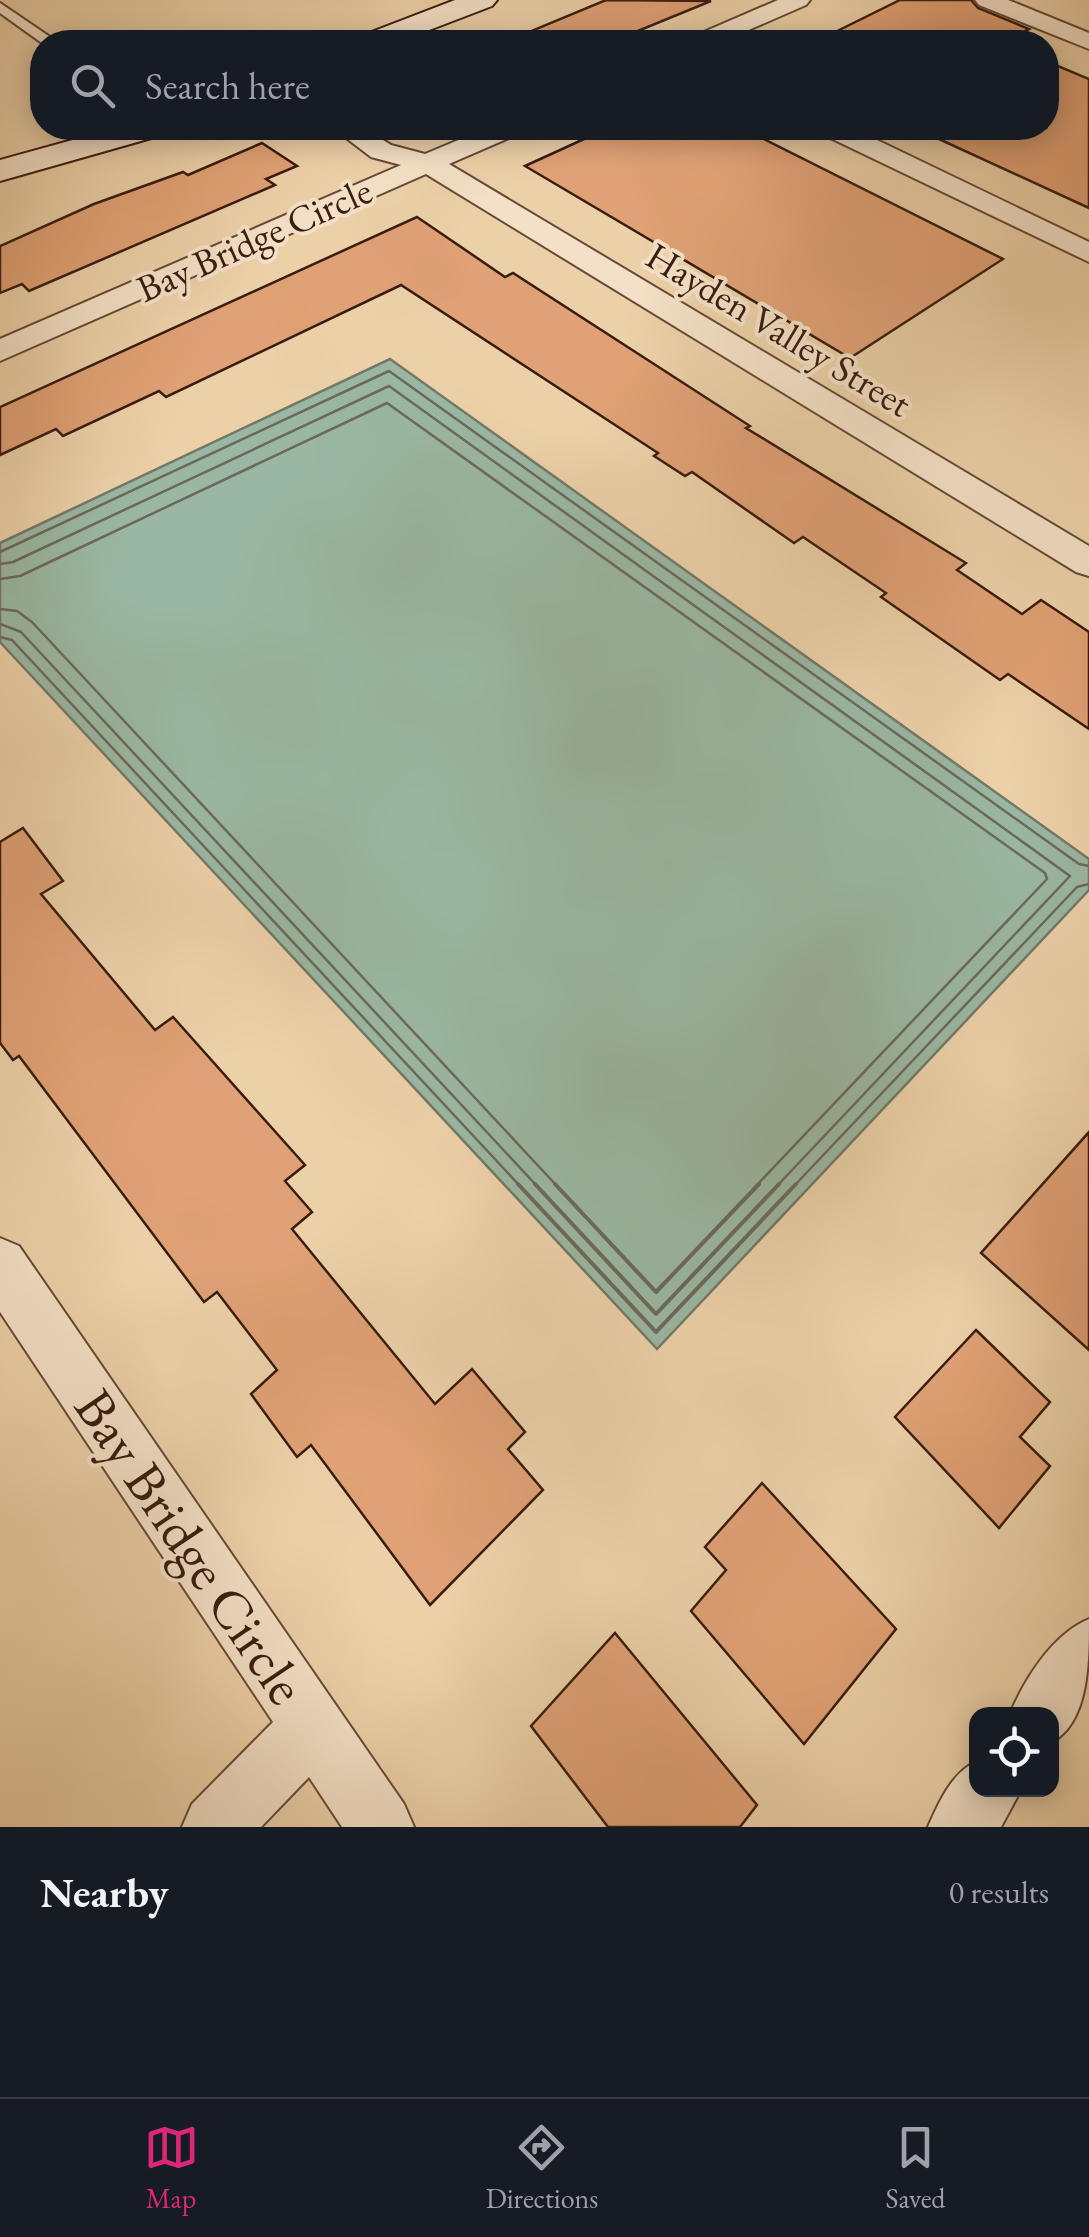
<!DOCTYPE html>
<style>
:root{--surface:#171b24;--page:#20242c;--text:#f1f3f6;--muted:#9ea1a6;--line:#363941;--accent:#db2777}
body{margin:0;font-family:"EB Garamond",serif;background:var(--page);color:var(--text)}
.controls{position:absolute;right:30px;bottom:30px;display:grid;overflow:hidden;border-radius:20px;box-shadow:0 5px 25px #0003}
.controls button{width:90px;height:90px;display:grid;place-items:center;padding:0;border:0;border-bottom:2px solid var(--line);background:var(--surface);color:var(--text);font:50px sans-serif}
.list{margin:0;padding:0;list-style:none}
h2{display:flex;justify-content:space-between;align-items:center;height:130px;margin:0;padding:0 40px;font-size:42px}
h2 small{font-size:32px;font-weight:400;color:var(--muted)}
.icon{flex:none;width:55px;height:55px;fill:none;stroke:currentColor;stroke-width:2;stroke-linecap:round;stroke-linejoin:round}
.map{position:relative;flex:none;width:1089px;height:1827px;overflow:hidden}
.search{position:absolute;background:var(--surface);box-shadow:0 5px 25px #0003;left:30px;right:30px;top:30px;height:110px;display:flex;align-items:center;gap:25px;box-sizing:border-box;padding:0 35px;border-radius:40px;color:var(--muted);font-size:38px}
.sheet{height:270px;background:var(--surface)}
nav{display:flex;justify-content:space-around;align-items:center;box-sizing:border-box;height:140px;border-top:2px solid var(--line);background:var(--surface);font-size:28px;color:var(--muted)}
nav a{display:grid;justify-items:center;gap:5px}
nav .on{color:var(--accent)}
.map>svg:first-child{display:block}
</style>
<div class="map">
<svg width="1089" height="1827" viewBox="0 0 1089 1827">
<rect width="100%" height="100%" fill="#ecd0a8"/>
<filter id="stains"><feTurbulence type="fractalNoise" baseFrequency=".002" numOctaves="4"/><feColorMatrix values="0 0 0 0 .2 0 0 0 0 .09 0 0 0 0 .02 0 0 0 .5 -.17"/></filter>
<radialGradient id="worn" r=".72"><stop offset=".6" stop-color="#630" stop-opacity="0"/><stop offset="1" stop-color="#630" stop-opacity=".3"/></radialGradient>
<polygon fill="#9ab7a3" stroke="#737968" stroke-width="2.5" points="390,359 1089,859 1089,890 657,1349 0,642 0,543"/>
<g fill="none" stroke-linecap="round" stroke-linejoin="round">
<g stroke="#6a6a5a" stroke-width="2.5">
<polyline points="0,552 389,371 1079,864 1089,866"/>
<polyline points="0,564 13,562 389,386 1070,876 777,1186"/>
<polyline points="0,579 20,576 387,403 1045,873 1047,879 756,1186"/>
<polyline points="0,609 17,611 32,622 557,1186"/>
<polyline points="0,624 21,632 537,1186"/>
<polyline points="0,637 12,640 520,1186"/>
<polyline points="794,1186 1077,887 1089,884"/>
</g>
<g stroke="#6a6a5a" stroke-width="4">
<polyline points="518,1184 656,1332 796,1184"/>
<polyline points="535,1184 656,1314 779,1184"/>
<polyline points="555,1184 656,1292 759,1184"/>
</g>
</g>
<g fill="#dfa175" stroke="#391c10" stroke-width="2.5">
<polygon points="606,0 711,1 611,42 505,42"/>
<polygon points="900,0 971,0 978,8 1029,29 1003,42 815,42"/>
<polygon points="1046,61 1089,79 1089,208 915,128 1046,128"/>
<polygon points="608,128 742,128 1003,259 850,358 525,166"/>
<polygon points="262,143 297,166 266,179 275,185 29,291 22,284 0,293 0,246 94,204 183,172 188,175"/>
<polygon points="417,217 505,277 513,273 750,426 746,428 966,563 957,570 1022,614 1041,600 1089,632 1089,729 1008,674 1000,680 881,597 886,593 803,537 794,543 692,472 685,476 654,456 658,453 401,285 166,397 159,391 63,436 56,429 0,455 0,407"/>
<polygon points="23,828 63,881 41,894 155,1030 173,1017 305,1165 285,1181 312,1212 292,1229 435,1404 472,1369 525,1432 508,1449 543,1490 430,1605 311,1445 297,1457 251,1394 277,1370 217,1292 204,1302 19,1056 13,1060 0,1043 0,842"/>
<polygon points="1089,1132 1089,1350 981,1253"/>
<polygon points="976,1330 1050,1402 1020,1437 1050,1466 999,1528 895,1417"/>
<polygon points="762,1483 896,1629 804,1744 691,1611 726,1570 705,1547"/>
<polygon points="615,1633 757,1805 740,1827 608,1827 531,1726"/>
</g>
<g fill="none" stroke-linecap="round" stroke-linejoin="round">
<g stroke="#664936" stroke-width="4">
<polygon id="lane" points="0,3 53,39 55,42 42,43 0,13"/>
</g>
<g stroke="#664936" stroke-width="4">
<g id="street">
<polygon points="778,0 810,0 806,5 721,42 689,42 692,37"/>
<polygon points="975,0 1008,0 1089,33 1089,49 979,5"/>
<polygon points="333,128 364,128 391,145 425,154 487,128 521,128 518,134 449,164 1089,546 1089,576 1076,572 426,174 0,361 0,339 401,165 371,157"/>
<polygon points="819,128 852,128 1089,242 1089,262 822,134"/>
<polygon points="0,1238 19,1246 404,1804 414,1827 342,1827 309,1777 261,1827 182,1827 192,1804 273,1722 0,1312"/>
<path d="M1089,1619c0,43 0,103 -37,123v-28h-42c15,-36 43,-80 79,-95z"/>
<path d="M976,1762v28h45l-20,37h-73c10,-23 24,-55 48,-65z"/>
</g>
</g>
<g stroke="#391c10" stroke-width="4">
<g id="secondary">
<polygon points="455,0 497,0 492,6 398,42 357,42 361,36"/>
<polygon points="116,128 166,128 162,135 0,181 0,160"/>
</g>
</g>
<use href="#lane" fill="#f3e0c6" fill-rule="evenodd"/>
<use href="#street" fill="#f3e0c6" fill-rule="evenodd"/>
<use href="#secondary" fill="#f3e0c6" fill-rule="evenodd"/>
</g>
<g text-anchor="middle" dominant-baseline="central" stroke-width="8" stroke-linejoin="round" paint-order="stroke">
<g font-size="38" fill="#391c10" stroke="#f3e0c6">
<text transform="translate(254 239) rotate(-24)">Bay Bridge Circle</text>
<text transform="translate(779 329) rotate(31)">Hayden Valley Street</text>
</g>
<g font-size="55" fill="#391c10" stroke="#f3e0c6">
<text transform="translate(191 1546) rotate(56)">Bay Bridge Circle</text>
</g>
</g>
<rect width="100%" height="100%" filter="url(#stains)"/>
<rect width="100%" height="100%" fill="url(#worn)"/>
</svg>
<div class="controls">
<button><svg class="icon" aria-label="locate" viewBox="0 0 24 24"><circle cx="12" cy="12" r="6"/><path d="M12 2v4M12 18v4M2 12h4M18 12h4"/></svg></button>
</div>
<div class="search"><svg class="icon" aria-label="search" viewBox="0 0 24 24"><circle cx="10" cy="10" r="6"/><path d="M15 15l6 6"/></svg>Search here</div>
</div>
<section class="sheet">
<h2>Nearby<small>0 results</small></h2>
<ul class="list">
</ul>
</section>
<nav>
<a class="on"><svg class="icon" aria-label="map" viewBox="0 0 24 24"><path d="M3 6l6-2 6 2 6-2v14l-6 2-6-2-6 2zM9 4v14M15 6v14"/></svg>Map</a>
<a><svg class="icon" aria-label="directions" viewBox="0 0 24 24"><path d="M12 3l9 9-9 9-9-9zM9 14v-3h6M13 9l2 2-2 2"/></svg>Directions</a>
<a><svg class="icon" aria-label="saved" viewBox="0 0 24 24"><path d="M7 4h10v16l-5-4-5 4z"/></svg>Saved</a>
</nav>
